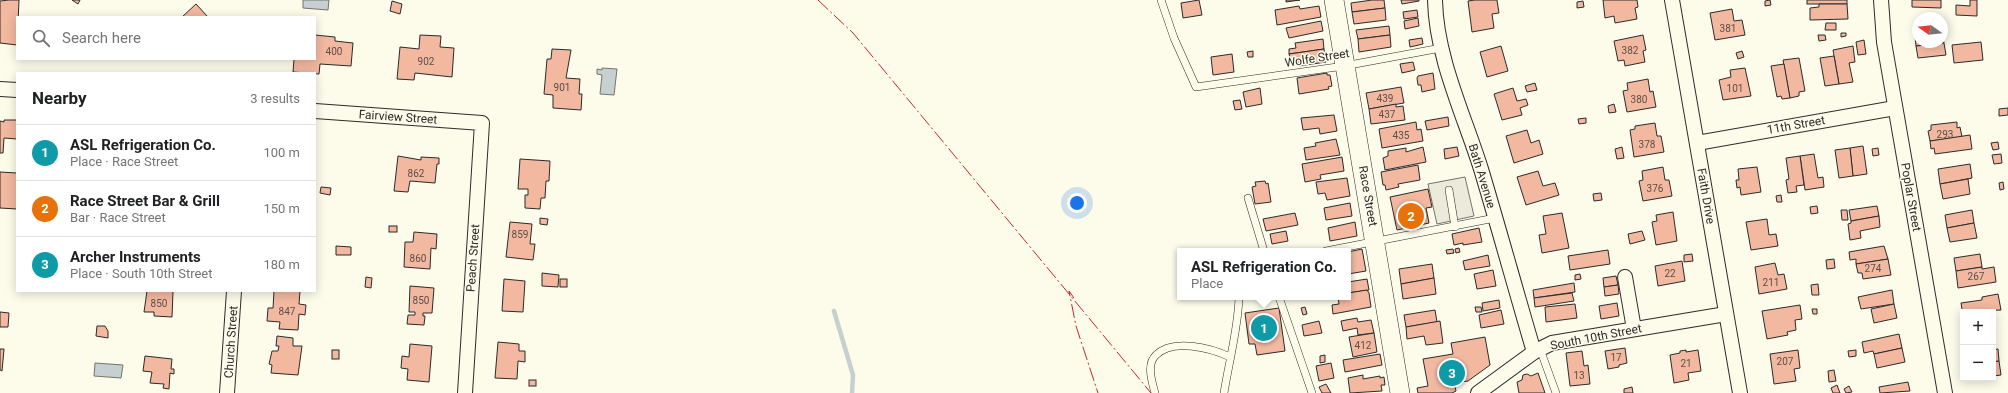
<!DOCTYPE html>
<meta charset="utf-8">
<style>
:root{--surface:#fff;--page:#f2f2f2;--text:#202124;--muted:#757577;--line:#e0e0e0;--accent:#db2777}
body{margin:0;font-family:Roboto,sans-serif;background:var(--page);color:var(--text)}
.controls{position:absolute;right:12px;bottom:12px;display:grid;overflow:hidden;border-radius:0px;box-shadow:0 2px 10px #0003}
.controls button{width:36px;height:36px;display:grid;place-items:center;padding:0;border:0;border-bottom:1px solid var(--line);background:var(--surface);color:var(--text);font:20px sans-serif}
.compass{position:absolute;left:1912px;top:12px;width:36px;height:36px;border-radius:50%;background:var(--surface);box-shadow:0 2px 10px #0003;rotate:285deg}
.you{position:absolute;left:1077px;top:203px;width:14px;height:14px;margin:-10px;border:3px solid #fff;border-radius:50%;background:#1a73e8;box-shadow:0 0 0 6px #1a73e833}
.badge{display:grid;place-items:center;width:26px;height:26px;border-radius:50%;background:var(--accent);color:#fff;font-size:13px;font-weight:700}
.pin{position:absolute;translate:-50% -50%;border:2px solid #fff;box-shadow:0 1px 4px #0006}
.popup{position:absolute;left:1177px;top:248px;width:174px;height:52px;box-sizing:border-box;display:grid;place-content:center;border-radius:0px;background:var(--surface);filter:drop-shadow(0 1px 3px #0005);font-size:13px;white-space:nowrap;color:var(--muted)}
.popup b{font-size:15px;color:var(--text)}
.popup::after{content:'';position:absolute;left:50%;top:100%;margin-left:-8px;border:8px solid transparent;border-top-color:var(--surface)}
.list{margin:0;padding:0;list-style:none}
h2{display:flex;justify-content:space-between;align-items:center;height:52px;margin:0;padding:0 16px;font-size:17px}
h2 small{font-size:13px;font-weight:400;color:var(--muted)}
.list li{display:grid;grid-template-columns:26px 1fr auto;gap:12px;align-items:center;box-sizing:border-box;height:56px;padding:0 16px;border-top:1px solid var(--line)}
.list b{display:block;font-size:15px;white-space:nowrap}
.list p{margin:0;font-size:13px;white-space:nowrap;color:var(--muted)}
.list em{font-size:13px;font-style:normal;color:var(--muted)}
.icon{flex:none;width:22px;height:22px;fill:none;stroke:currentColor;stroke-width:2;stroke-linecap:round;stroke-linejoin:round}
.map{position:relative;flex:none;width:2008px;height:393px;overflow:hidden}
.search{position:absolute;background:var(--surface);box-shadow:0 2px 10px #0003;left:16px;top:16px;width:300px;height:44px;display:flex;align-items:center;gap:10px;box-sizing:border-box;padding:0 14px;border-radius:0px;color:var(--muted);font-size:15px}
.panel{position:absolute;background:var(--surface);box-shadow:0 2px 10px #0003;left:16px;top:72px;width:300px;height:220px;border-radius:0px}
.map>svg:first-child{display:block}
</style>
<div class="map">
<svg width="2008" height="393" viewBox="0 0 2008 393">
<rect width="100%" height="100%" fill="#fdfbea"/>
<polygon fill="#eceadb" stroke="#74746e" points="1465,177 1474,216 1437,224 1428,184"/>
<g fill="#c7d0d0" stroke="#74746e">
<polygon points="303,0 329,0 328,10 303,8"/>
<polygon points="602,68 617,69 614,95 600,94 602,75 597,74 597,69 602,70"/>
<polygon points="95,363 123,365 121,378 94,376"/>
</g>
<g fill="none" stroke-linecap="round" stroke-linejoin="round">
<polyline stroke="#c7d0d0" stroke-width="4.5" points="834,311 853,375 852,393"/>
</g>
<g fill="#f2b8a0" stroke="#2b2b2b">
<polygon points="9,0 19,0 17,45 0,43 0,1"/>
<polygon points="72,0 80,0 78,4"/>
<polygon points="1199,0 1202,15 1183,18 1181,3"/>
<polygon points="1286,0 1300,0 1286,2"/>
<polygon points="1372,0 1384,0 1385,8 1352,12 1351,3"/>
<polygon points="1401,0 1419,0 1419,1 1402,4"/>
<polygon points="1475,0 1497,0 1499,13 1492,14 1494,28 1472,32 1468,1"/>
<polygon points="1603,0 1637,0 1638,7 1635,8 1637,19 1615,23 1614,16 1605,18"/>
<polygon points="1770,0 1771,5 1765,6 1765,1"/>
<rect x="1807" y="0" width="40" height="4"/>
<polygon points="1912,0 1941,0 1941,8 1912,7"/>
<polygon points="1970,0 1977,0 1977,16 1956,15 1956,5 1970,6"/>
<polygon points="392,1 402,4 400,14 390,11"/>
<polygon points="1583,1 1584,7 1577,8 1577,2"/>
<polygon points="196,4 208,17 182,17"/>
<polygon points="1819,4 1847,4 1848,19 1810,20 1810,8 1819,7"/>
<polygon points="1299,6 1300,9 1319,6 1321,17 1277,25 1275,10"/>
<polygon points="1385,8 1386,20 1354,24 1352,12"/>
<polygon points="1732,9 1734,21 1742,20 1745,35 1715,40 1710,13"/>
<polygon points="1417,10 1418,17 1404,19 1403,12"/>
<polygon points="1418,18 1419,26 1405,29 1404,21"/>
<polygon points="1321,21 1323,31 1289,38 1286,28"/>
<polygon points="1826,23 1836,23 1836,30 1825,30"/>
<polygon points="1389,26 1390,35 1358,39 1356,30"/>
<polygon points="1841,33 1846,33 1846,36 1841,37"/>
<polygon points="1942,34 1944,43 1916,46 1915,37 1918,36 1918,42 1942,42"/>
<polygon points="315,35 335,37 335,41 353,43 351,66 320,64 319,74 293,72 294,59 315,59"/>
<polygon points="420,35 441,36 440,47 454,48 452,77 415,73 414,80 397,79 400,47 419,49"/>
<polygon points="1390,35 1391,47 1359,52 1358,39"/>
<polygon points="1643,35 1646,50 1643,51 1645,62 1625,66 1624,60 1618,61 1614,41"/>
<polygon points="1818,35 1825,35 1826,40 1819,41"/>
<polygon points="1422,38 1423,44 1410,47 1409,40"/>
<polygon points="1323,39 1324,49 1289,54 1289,49 1296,48 1295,43"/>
<polygon points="1864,40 1866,54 1858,55 1856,42"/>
<polygon points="1981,42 1983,60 1954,63 1952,45"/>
<polygon points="1944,43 1946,55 1918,58 1916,46"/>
<polygon points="1501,46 1508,71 1487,77 1480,52"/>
<polygon points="1853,46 1855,62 1849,63 1853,82 1839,84 1833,50"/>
<polygon points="552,49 571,50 566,78 580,79 579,94 582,94 581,110 553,108 553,95 544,94 547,59 551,59"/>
<polygon points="1324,49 1326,62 1299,66 1298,60 1291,61 1289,54"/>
<polygon points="1253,51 1253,57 1248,57 1247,52"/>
<polygon points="1742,51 1744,57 1738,59 1736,53"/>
<polygon points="1232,54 1234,72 1213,75 1211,57"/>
<polygon points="1834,56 1839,84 1825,86 1820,58"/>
<polygon points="1799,58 1805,91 1799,92 1799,96 1790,98 1783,60"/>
<polygon points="1413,62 1415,70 1402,73 1400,64"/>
<polygon points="1784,64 1790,98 1782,99 1781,96 1777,97 1771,66"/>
<polygon points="1745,68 1751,96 1723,100 1719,80 1731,77 1730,70"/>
<polygon points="1327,73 1327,75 1330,75 1332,86 1328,87 1329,89 1299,94 1297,78"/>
<polygon points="1433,73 1435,89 1422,92 1421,85 1418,85 1417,78 1418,76"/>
<polygon points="1648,79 1650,92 1653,91 1656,107 1627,112 1623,91 1628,90 1627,83"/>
<polygon points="1535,83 1537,90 1527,92 1525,86"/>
<polygon points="1401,87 1404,103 1369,109 1366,93"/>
<polygon points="1260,88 1262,104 1246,107 1243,92"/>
<polygon points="1513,88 1517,101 1526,99 1528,105 1520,108 1522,115 1502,120 1494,94"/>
<polygon points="1240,100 1242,109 1235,110 1233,101"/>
<polygon points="1396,104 1396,107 1403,106 1405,120 1371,124 1369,109"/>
<polygon points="1614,104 1616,112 1609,113 1608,106"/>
<polygon points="2008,108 2008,115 1999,116 1999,109"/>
<polygon points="1334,115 1337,131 1320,134 1319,128 1303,130 1301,118"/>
<polygon points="1448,117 1449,126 1427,130 1425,121"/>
<polygon points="1586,118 1586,123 1579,124 1578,119"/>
<polygon points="4,120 17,120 17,139 4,138 3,153 0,153 0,121 4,122"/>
<polygon points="1416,122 1417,130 1421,129 1423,141 1382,148 1379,129"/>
<polygon points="1957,122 1957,128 1960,127 1962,137 1930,141 1928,131 1931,130 1931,125"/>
<polygon points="1655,123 1657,136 1661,136 1664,152 1634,157 1630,130 1635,129 1635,126"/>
<polygon points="1527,130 1531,143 1539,140 1543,154 1514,163 1506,136"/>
<polygon points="1970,135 1972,149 1935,154 1934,148 1931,149 1930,141"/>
<polygon points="1336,139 1340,155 1306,160 1304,148 1316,146 1315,143"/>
<polygon points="1998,142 1999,149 1993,150 1991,143"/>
<polygon points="1863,146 1867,174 1853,176 1850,148"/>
<polygon points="1423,147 1426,162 1385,170 1383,158 1388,156 1388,151 1406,148 1406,152"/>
<polygon points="1457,147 1459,156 1445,159 1444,149"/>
<polygon points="1622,147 1624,158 1617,159 1615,149"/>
<polygon points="1850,148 1853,176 1839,178 1835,150"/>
<polygon points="1878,148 1879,155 1873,156 1872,149"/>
<polygon points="1814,154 1818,178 1823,177 1824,187 1805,190 1800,156"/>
<polygon points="2001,154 2002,163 1994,164 1992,155"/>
<polygon points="398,156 421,160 421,157 439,158 439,164 437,164 435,183 410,181 408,192 394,191"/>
<polygon points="1800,156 1804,185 1796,186 1797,192 1788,193 1786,180 1789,179 1786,158"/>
<polygon points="1342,157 1344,171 1320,175 1321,179 1305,182 1302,164"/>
<polygon points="520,159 550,161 549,181 546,181 545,198 541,198 540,209 525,208 525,195 528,195 528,189 518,189"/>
<polygon points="1970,164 1972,178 1940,184 1938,169"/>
<polygon points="1418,165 1420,180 1398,184 1399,187 1386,190 1385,185 1383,185 1381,172"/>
<polygon points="1663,167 1665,180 1669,180 1672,196 1643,201 1639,181 1643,180 1642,171"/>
<polygon points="1757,167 1761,192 1741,195 1740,187 1737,188 1736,180 1739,180 1738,169"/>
<polygon points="1538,171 1543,186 1555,183 1559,195 1526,205 1517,177"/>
<polygon points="0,172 17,173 17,209 0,208"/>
<polygon points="1347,178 1350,196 1327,200 1325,193 1318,194 1316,182"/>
<polygon points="1968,179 1970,194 1943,199 1940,184"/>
<polygon points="1265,181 1266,184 1268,183 1271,202 1255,204 1252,187 1256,186 1255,182"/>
<polygon points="2003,182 2004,189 2000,190 1999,183"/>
<polygon points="321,187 331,188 330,195 320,193"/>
<polygon points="1428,189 1432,207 1426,208 1429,223 1397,230 1390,197"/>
<polygon points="1601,193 1602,200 1594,201 1593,194"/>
<polygon points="1781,195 1782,202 1777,202 1776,196"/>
<polygon points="1350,203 1352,216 1326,220 1324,208"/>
<polygon points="1817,206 1818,213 1811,214 1810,207"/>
<polygon points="1877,206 1879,216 1851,221 1849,210"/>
<polygon points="1841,210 1847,210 1848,220 1842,220"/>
<polygon points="1972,210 1974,223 1947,228 1945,215"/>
<polygon points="1673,212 1677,241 1656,245 1652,222 1657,221 1656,215"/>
<polygon points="1295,213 1298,225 1266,231 1263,219"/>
<polygon points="1562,213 1569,248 1542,253 1539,235 1546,234 1543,216"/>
<polygon points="1879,216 1880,227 1860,231 1861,238 1850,240 1848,224 1851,223 1851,221"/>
<polygon points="540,218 548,219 547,225 540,224"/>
<polygon points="1767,219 1769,235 1776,234 1778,246 1751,250 1746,222"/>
<polygon points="510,222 532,224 530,244 535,244 533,260 506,257"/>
<polygon points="1355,222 1357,236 1330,241 1328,228"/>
<polygon points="1974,223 1977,238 1950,242 1947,228"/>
<rect x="389" y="226" width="8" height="6"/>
<polygon points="1479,228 1482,242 1463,245 1463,243 1454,245 1452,234"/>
<polygon points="1286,231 1288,241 1272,244 1270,234"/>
<polygon points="1642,231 1645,240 1630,244 1628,234"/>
<polygon points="414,232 437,234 436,249 431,248 430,269 404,267 405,242 413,242"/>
<polygon points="336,246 351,247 351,255 336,255"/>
<polygon points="1884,246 1888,259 1856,264 1856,259 1850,260 1849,252"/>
<polygon points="1459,248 1460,252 1456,253 1455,249"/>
<polygon points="1362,249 1366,271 1348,274 1348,252"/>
<polygon points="1453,249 1454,253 1447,254 1446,250"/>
<polygon points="1608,250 1610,264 1570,270 1568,256"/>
<polygon points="1692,254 1693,261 1684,262 1684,255"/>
<polygon points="1980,254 1982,267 1956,271 1954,258"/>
<polygon points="1488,255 1490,266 1465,270 1463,261"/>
<polygon points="1834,259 1835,268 1827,269 1826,260"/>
<polygon points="1888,259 1891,275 1863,279 1862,273 1858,273 1856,264"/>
<polygon points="1682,261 1685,281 1658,286 1655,266"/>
<polygon points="1775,263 1778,275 1784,274 1787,289 1759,294 1755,267"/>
<polygon points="1432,264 1434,278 1401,284 1399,269"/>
<polygon points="1982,267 1982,269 1994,267 1996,282 1958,288 1956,271"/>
<polygon points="1493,270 1496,286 1477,289 1474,274"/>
<polygon points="542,273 559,275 558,287 542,286"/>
<polygon points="1580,274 1581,279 1575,280 1575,275"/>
<polygon points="1616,276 1618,285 1604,287 1603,278"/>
<polygon points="366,277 372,278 371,288 365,287"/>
<polygon points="1434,278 1436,294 1403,299 1401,284"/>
<polygon points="504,279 525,281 523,312 502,311"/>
<rect x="560" y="279" width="7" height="8"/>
<polygon points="1367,279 1369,290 1348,293 1348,282"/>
<polygon points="1574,283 1575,292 1534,298 1533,290"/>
<polygon points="1818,284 1819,295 1812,295 1811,285"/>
<polygon points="1618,285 1619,294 1605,296 1604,287"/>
<polygon points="410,286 434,288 432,313 423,313 423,316 425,316 424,325 407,324 408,315 415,315 415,312 409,312"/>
<polygon points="1367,290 1369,293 1371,307 1333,314 1332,305 1339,304 1338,297 1348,297 1348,293"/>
<polygon points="1892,290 1894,304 1861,309 1858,297"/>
<polygon points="147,291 173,291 172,317 154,316 154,312 144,312"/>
<polygon points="274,291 300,291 299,304 306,305 305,315 299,314 298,330 279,329 280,322 267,321 268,308 273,308"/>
<polygon points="1572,293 1574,301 1535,307 1534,298"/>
<polygon points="1998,294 2001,310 1963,312 1963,315 1961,303 1982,300 1982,297"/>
<polygon points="1499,300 1500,308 1483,311 1482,303"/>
<polygon points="1617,303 1619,316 1601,319 1599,306"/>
<polygon points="1575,304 1577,318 1546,322 1545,307"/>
<polygon points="1894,304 1897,318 1874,323 1871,309"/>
<polygon points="1800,305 1802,319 1795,320 1796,330 1787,332 1788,335 1767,339 1762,311"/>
<polygon points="1305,307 1307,314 1303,315 1301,308"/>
<polygon points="1475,307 1481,307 1482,312 1476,312"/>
<polygon points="1279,308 1285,351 1257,355 1255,344 1249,344 1245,313"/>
<polygon points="1812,309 1817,309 1817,314 1813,314"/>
<polygon points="1435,310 1437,322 1406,327 1404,315"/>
<polygon points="1501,310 1504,324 1481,328 1479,315"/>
<polygon points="0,312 9,313 8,327 0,327"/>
<polygon points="1357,318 1358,322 1371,320 1374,333 1358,335 1357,328 1343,331 1341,321"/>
<polygon points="1319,321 1322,333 1304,336 1302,325"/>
<polygon points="1440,321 1443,343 1426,345 1424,336 1407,339 1406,327"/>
<polygon points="97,326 105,326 108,331 108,338 96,336"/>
<polygon points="1374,333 1377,352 1353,357 1349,337"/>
<polygon points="1899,334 1902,348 1874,354 1873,351 1864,353 1862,342"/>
<polygon points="277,336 293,338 293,346 302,346 298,375 271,373 272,365 269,364 272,351 278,351 279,346 276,346"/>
<polygon points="1485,337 1490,365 1468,381 1454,383 1456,391 1452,393 1418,393 1417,388 1428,386 1423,359 1453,354 1451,343"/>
<polygon points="498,342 519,344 519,351 525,351 525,362 518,361 517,379 495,378"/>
<polygon points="410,344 432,346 429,382 407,380 408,369 401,368 402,356 409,357"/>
<polygon points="1625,348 1627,363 1619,365 1619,367 1608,369 1605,351"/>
<polygon points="1902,348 1905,362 1877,368 1874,354"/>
<polygon points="0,349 4,349 2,371 0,370"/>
<polygon points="1998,349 1999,361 1993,362 1993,350"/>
<rect x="332" y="350" width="7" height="9"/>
<polygon points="1686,350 1686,352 1698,350 1701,371 1688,373 1689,380 1674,383 1670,355 1680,353 1680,351"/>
<polygon points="1798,350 1800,368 1794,369 1796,381 1774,384 1770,354"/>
<polygon points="1856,350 1856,356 1849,357 1848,351"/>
<polygon points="1582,351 1584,366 1588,365 1590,384 1570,386 1566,353"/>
<polygon points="1380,354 1382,365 1345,372 1343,360"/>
<polygon points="1325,355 1325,362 1320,363 1320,356"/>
<polygon points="145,356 172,359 171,369 174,369 174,374 170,373 169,389 163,388 164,384 150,383 152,372 143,371"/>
<polygon points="1999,361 2001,375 1993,376 1993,362"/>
<polygon points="1331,363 1334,378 1319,381 1316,366"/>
<polygon points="1834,370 1836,381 1829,382 1828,371"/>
<polygon points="1538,373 1545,393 1519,393 1517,382 1522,380 1523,375 1527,374 1531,376"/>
<polygon points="1363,375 1363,379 1380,376 1380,378 1384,377 1385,385 1381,385 1382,391 1350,393 1348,378"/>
<rect x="529" y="380" width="7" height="6"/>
<polygon points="1908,382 1910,391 1880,393 1879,387"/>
<polygon points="1326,384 1331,393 1322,393 1319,387"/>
<polygon points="1837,385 1840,393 1833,393 1831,388"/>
<polygon points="1849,386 1852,392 1846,393 1844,389"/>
<polygon points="1632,387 1633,393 1624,393 1624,389"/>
</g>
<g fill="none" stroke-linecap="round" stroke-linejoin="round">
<g stroke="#2b2b2b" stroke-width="8">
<g id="lane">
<polyline points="1161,0 1174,38 1196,87 1344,66 1441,48"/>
<polyline points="1449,190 1455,227"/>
<polyline points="1248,198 1264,251"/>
<polyline points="1326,251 1495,218"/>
<polyline points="1279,297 1312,393"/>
<polyline points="1540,349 1556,393"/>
<path d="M1155,393c-3,-11 -9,-29 1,-38 17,-17 55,-7 74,2"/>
<path d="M1224,393c5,-32 14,-63 15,-96"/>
</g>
</g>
<g stroke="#2b2b2b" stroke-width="16">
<g id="street">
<path d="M1435,0c1,57 29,115 46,169 18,60 35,122 53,183"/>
<polyline points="1672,0 1740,393"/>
<polyline points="1881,0 1884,42 1945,393"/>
<polyline points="0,89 17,90"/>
<polyline points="315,111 482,123 465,393"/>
<polyline points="1697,143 1895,108"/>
<polyline points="1625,277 1634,329"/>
<polyline points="227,393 234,291"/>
<polyline points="1478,393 1534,352 1552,343 1726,314"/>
</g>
</g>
<g stroke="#2b2b2b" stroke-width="20">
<polyline id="secondary" points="1334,0 1400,393"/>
</g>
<use href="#lane" stroke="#fdfbea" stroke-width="7"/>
<use href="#street" stroke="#fdfbea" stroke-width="14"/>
<use href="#secondary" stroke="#fdfbea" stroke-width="19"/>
<g stroke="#c62828" stroke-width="1" stroke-dasharray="14 3 2 3" stroke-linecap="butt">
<polyline points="818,0 853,33 1151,393"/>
<polyline points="1074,298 1069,291 1076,326 1098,393"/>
</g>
</g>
<g text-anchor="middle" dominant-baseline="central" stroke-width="3" stroke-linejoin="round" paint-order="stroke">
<g font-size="10" fill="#5d4e48">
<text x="1728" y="28">381</text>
<text x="1630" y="50">382</text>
<text x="334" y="51">400</text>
<text x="426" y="61">902</text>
<text x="562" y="87">901</text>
<text x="1735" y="88">101</text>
<text x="1385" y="98">439</text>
<text x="1639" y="99">380</text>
<text x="1387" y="114">437</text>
<text x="1945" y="134">293</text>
<text x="1401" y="135">435</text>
<text x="1647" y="144">378</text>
<text x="416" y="173">862</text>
<text x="1655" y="188">376</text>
<text x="520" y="234">859</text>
<text x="418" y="258">860</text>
<text x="1873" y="268">274</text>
<text x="1670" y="273">22</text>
<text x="1976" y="276">267</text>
<text x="1771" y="282">211</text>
<text x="421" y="300">850</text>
<text x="159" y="303">850</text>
<text x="287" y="311">847</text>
<text x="1363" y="345">412</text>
<text x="1616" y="357">17</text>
<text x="1785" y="361">207</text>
<text x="1686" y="363">21</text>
<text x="1579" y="375">13</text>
</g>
<g font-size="12" fill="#2b2b2b" stroke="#fdfbea">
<text transform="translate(1317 58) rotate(-9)">Wolfe Street</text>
<text transform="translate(398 117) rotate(4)">Fairview Street</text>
<text transform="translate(1796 125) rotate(-10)">11th Street</text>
<text transform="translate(1482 176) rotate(73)">Bath Avenue</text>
<text transform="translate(1368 196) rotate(80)">Race Street</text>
<text transform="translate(1706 196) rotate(80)">Faith Drive</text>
<text transform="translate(1911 197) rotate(80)">Poplar Street</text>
<text transform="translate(473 258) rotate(-86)">Peach Street</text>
<text transform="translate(1596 337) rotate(-11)">South 10th Street</text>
<text transform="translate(231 342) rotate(-86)">Church Street</text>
</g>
</g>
</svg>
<div class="controls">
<button>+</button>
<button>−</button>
</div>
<svg class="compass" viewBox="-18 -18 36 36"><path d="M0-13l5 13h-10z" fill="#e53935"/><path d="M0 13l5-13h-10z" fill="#757577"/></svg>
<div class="you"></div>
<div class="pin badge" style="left:1264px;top:328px;background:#0f9aa8">1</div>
<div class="popup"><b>ASL Refrigeration Co.</b>Place</div>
<div class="pin badge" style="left:1411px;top:216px;background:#e8710a">2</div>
<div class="pin badge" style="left:1452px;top:373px;background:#0f9aa8">3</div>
<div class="search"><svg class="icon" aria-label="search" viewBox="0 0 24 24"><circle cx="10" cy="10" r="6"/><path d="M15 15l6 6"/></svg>Search here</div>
<section class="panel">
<h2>Nearby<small>3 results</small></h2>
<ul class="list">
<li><span class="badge" style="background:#0f9aa8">1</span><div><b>ASL Refrigeration Co.</b><p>Place · Race Street</p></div><em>100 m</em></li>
<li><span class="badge" style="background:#e8710a">2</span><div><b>Race Street Bar &amp; Grill</b><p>Bar · Race Street</p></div><em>150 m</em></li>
<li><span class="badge" style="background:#0f9aa8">3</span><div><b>Archer Instruments</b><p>Place · South 10th Street</p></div><em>180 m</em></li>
</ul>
</section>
</div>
